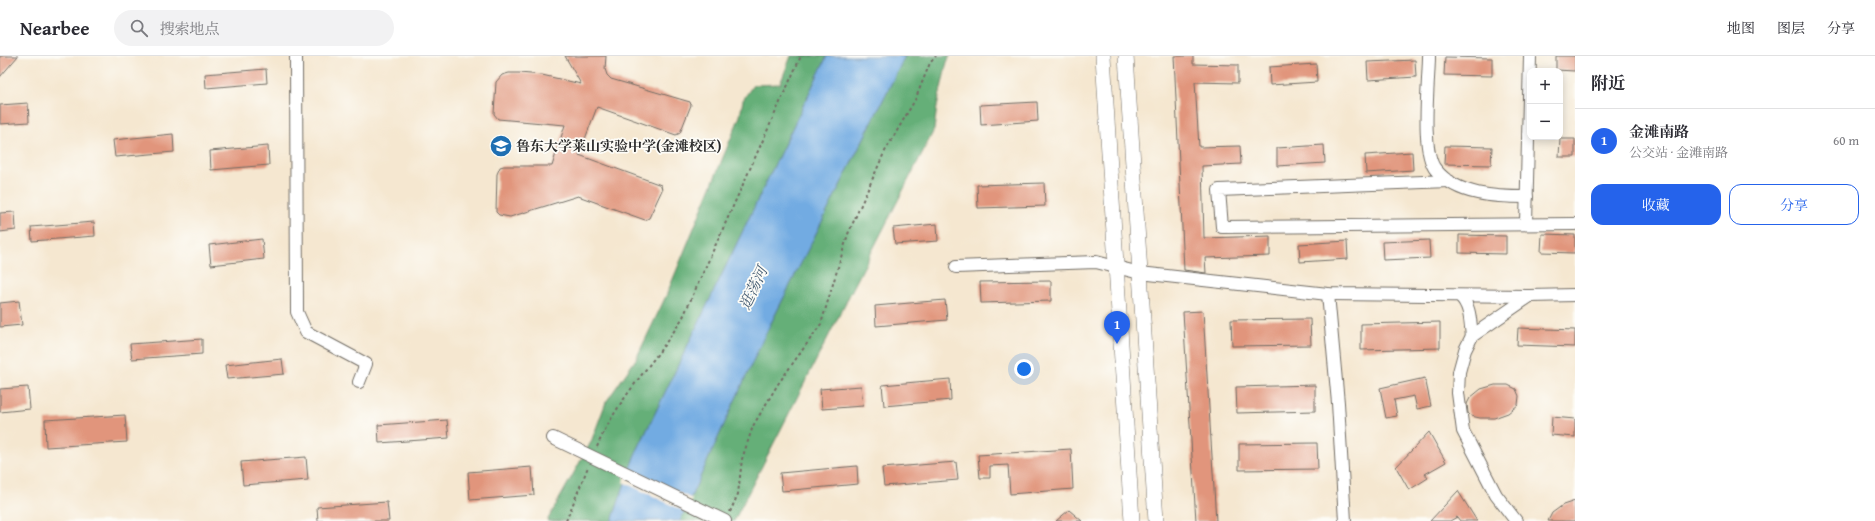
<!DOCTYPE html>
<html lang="zh">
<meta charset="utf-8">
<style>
:root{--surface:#fff;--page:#f2f2f3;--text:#2b2b33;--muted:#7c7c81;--line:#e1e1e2;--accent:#2563eb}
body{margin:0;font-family:"Gentium Book Plus","Noto Serif SC",serif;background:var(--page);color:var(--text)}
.controls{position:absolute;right:12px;top:12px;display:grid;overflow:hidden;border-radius:8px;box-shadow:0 2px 10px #0003}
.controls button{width:36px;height:36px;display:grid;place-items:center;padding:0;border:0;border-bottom:1px solid var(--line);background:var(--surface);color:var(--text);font:20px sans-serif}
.you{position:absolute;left:1024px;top:313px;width:14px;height:14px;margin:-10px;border:3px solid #fff;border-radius:50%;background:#1a73e8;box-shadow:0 0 0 6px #1a73e833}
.badge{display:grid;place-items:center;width:26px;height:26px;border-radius:50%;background:var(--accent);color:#fff;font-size:13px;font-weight:700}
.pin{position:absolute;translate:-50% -33px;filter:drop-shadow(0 1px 2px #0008)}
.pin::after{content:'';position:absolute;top:21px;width:14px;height:12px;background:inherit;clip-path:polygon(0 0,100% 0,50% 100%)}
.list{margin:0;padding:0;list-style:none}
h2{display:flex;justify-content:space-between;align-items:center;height:52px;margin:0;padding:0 16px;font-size:17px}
h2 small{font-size:13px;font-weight:400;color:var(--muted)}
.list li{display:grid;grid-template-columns:26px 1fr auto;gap:12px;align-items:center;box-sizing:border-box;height:64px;padding:0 16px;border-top:1px solid var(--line)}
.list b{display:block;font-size:15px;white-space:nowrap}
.list p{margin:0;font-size:13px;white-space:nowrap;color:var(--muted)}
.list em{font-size:13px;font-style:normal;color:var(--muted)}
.actions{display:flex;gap:8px;padding:12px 16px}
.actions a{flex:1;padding:9px 0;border:1px solid var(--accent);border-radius:12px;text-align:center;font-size:14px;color:var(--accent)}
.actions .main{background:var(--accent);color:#fff}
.icon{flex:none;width:22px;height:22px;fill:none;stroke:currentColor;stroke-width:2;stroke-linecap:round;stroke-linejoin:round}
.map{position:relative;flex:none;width:1575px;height:465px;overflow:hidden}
header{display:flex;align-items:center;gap:24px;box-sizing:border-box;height:56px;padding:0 20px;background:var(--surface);border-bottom:1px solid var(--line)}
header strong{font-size:19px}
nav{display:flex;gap:22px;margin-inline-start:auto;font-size:14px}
.search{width:280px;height:36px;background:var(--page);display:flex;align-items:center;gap:10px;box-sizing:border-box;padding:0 14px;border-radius:22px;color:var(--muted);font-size:15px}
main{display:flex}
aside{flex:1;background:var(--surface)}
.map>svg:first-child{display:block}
</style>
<header>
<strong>Nearbee</strong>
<div class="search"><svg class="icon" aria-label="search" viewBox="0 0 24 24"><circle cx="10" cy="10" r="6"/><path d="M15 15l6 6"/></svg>搜索地点</div>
<nav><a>地图</a><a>图层</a><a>分享</a></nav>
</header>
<main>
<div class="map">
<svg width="1575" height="465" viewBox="0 0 1575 465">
<rect width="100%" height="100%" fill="#fdfcf7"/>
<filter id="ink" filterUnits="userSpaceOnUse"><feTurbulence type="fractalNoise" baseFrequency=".025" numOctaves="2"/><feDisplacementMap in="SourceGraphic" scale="8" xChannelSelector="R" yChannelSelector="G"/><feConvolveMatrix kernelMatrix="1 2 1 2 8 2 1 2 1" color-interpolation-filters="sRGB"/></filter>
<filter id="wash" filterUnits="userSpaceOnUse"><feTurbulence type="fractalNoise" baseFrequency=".012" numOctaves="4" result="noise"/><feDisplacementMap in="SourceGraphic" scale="16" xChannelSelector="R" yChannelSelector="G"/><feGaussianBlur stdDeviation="0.9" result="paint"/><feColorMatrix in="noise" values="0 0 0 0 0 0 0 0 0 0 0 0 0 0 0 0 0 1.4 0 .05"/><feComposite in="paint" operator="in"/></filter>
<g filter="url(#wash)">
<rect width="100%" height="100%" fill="#f5e7d0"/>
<g fill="#65af78" stroke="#486d52">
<polygon points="791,0 827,0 634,401 612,465 547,465 591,386 606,346 636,303 666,240 740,60 743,44 753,29 780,28"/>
<polygon points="905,0 950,0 947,6 937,50 934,74 734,465 680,465 764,281"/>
</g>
<polygon fill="#72abe2" stroke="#4e6b86" points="827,0 905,0 764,281 680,465 612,465 634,401"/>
<polygon fill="#f5e7d0" points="628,412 692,443 686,456 623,426"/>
<g id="blocks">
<g fill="#e1957b">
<polygon points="0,0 18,0 0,21"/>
<polygon points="565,0 606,0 605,13 607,19 611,23 690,46 691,49 680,77 676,79 597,51 579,99 661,129 662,134 649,162 645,164 578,140 510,161 499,159 496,156 497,118 500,111 504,110 552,110 565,69 498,63 494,58 496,26 502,19 509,17 519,17 542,19 581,28"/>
<polygon points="1174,0 1193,0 1193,8 1238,9 1238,27 1195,26 1199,91 1240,90 1241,108 1202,110 1204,182 1270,180 1270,200 1205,202 1206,217 1184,214"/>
<polygon points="1556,0 1575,0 1575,15 1556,14"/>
<polygon points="1445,1 1492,2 1492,20 1444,19"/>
<polygon points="1415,4 1416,21 1368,24 1367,6"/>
<polygon points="1316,8 1317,26 1270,29 1269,11"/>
<polygon points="266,13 267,27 206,32 205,18"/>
<polygon points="1037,46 1038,65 981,69 980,49"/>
<polygon points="28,47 29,66 0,68 0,49"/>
<polygon points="173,78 174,96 115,101 113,84"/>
<polygon points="1560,83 1575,83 1575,101 1559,101"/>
<polygon points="1324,89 1325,107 1277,110 1277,92"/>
<polygon points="268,90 269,109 211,114 210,95"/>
<polygon points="1445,90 1492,91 1491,109 1444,108"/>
<polygon points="1412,96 1413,114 1366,117 1365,99"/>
<polygon points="1044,127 1045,150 978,152 977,129"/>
<polygon points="15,156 16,174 0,176 0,157"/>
<polygon points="94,166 95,180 32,185 31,171"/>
<polygon points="937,168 938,185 895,188 893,172"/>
<polygon points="1542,178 1575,179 1575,197 1541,196"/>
<polygon points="1459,179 1506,180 1506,198 1459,197"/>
<polygon points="262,183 264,203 211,209 209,189"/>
<polygon points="1429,184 1430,202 1383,204 1382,186"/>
<polygon points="1347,185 1348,203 1300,206 1299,188"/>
<polygon points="1051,225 1051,245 981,247 980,226"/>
<polygon points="945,244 947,264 876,270 875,250"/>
<polygon points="19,245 22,269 0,271 0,247"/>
<polygon points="1203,255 1216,465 1196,465 1183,256"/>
<polygon points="1310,263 1311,289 1232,290 1231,264"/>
<polygon points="1440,266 1440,292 1361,294 1361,268"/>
<polygon points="1518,272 1575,274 1575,291 1517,289"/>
<polygon points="202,283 202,298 132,303 130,288"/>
<polygon points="282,303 284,318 227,323 225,309"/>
<polygon points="1425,322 1431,350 1417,353 1414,340 1394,344 1397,360 1386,362 1380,332"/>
<polygon points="950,323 951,344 884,350 882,329"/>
<polygon points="1315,329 1315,355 1237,357 1236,331"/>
<polygon points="1495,329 1508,329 1516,333 1519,340 1518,349 1508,357 1494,362 1480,362 1471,360 1468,357 1467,348 1470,342 1481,333"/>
<polygon points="861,330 863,350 822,353 820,333"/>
<polygon points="28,331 30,353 0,356 0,333"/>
<polygon points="125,359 127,386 46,391 45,364"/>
<polygon points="1552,361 1575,363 1575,381 1551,379"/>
<polygon points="447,364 449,382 379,387 378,369"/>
<polygon points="1429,376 1446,406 1425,418 1428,422 1409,434 1396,411"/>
<polygon points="1317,387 1318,413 1239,414 1239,388"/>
<polygon points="1071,393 1073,433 1010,438 1008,409 990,410 990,422 980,422 978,399"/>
<polygon points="306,401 308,424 243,429 241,406"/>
<polygon points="956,406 958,424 884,430 882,412"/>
<polygon points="857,410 858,428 782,435 780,417"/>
<polygon points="532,411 534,439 470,444 468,416"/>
<polygon points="1458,435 1477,465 1460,465 1457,461 1450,465 1430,465"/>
<polygon points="1575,445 1575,465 1548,465 1552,457 1563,449"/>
<polygon points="387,446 389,465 318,465 317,451"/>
<polygon points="1069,454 1082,465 1056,465"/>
</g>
</g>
</g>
<g filter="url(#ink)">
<use href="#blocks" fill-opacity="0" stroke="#726d65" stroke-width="1"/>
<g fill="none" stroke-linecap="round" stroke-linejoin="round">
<g stroke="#726d65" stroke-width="14">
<g id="minor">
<polyline points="296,0 297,256 306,276 366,308 359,326"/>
<path d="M1429,0c0,25 -9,96 7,114 21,26 61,27 91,27"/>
<polyline points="1449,125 1219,134 1222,171 1575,168"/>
<polyline points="1526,167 1530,0"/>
<polyline points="956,211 1096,206 1140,217 1328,238 1530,240 1575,239"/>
<polyline points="1328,238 1338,347 1345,465"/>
<path d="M1460,240c11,10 10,26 12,40"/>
<polyline points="553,382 725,465"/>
<polyline points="1516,465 1496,439 1463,375 1458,337 1459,316 1465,294 1472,280 1530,240"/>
</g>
</g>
<g stroke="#726d65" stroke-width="16">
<g id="tertiary">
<polyline points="1103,0 1132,465"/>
<polyline points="1126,0 1156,465"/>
</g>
</g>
<g stroke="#726d65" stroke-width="2" stroke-dasharray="3 3" stroke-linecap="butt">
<path d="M597,391c20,-49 59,-85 86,-130l118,-261"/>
<polyline points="730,456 738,438 742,403 753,370 778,328 821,268 848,178 884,97 915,44 930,7 936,0"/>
<polyline points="566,465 588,411"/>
</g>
<use href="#minor" stroke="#fff" stroke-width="12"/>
<use href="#tertiary" stroke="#fff" stroke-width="15"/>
</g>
</g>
<defs>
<g id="school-disc" transform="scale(1.15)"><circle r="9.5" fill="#1f6fb2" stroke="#fdfcf7"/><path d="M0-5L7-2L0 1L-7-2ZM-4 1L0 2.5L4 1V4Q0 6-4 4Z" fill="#fff"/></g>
</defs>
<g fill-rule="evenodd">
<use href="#school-disc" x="501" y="90"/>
</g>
<g text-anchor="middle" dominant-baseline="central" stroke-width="3.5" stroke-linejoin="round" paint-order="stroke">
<g font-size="14" font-weight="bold" fill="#2b2b2b" stroke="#fdfcf7" text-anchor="start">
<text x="516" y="90">鲁东大学莱山实验中学(金滩校区)</text>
</g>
<g font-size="15" font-style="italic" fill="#475e74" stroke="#fdfcf7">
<text transform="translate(753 232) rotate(-65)">逛荡河</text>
</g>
</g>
</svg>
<div class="controls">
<button>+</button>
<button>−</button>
</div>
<div class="you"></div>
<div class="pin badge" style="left:1117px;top:288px">1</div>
</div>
<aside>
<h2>附近<small></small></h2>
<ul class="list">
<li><span class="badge">1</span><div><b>金滩南路</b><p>公交站 · 金滩南路</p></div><em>60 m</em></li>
</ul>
<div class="actions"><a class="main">收藏</a><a>分享</a></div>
</aside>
</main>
